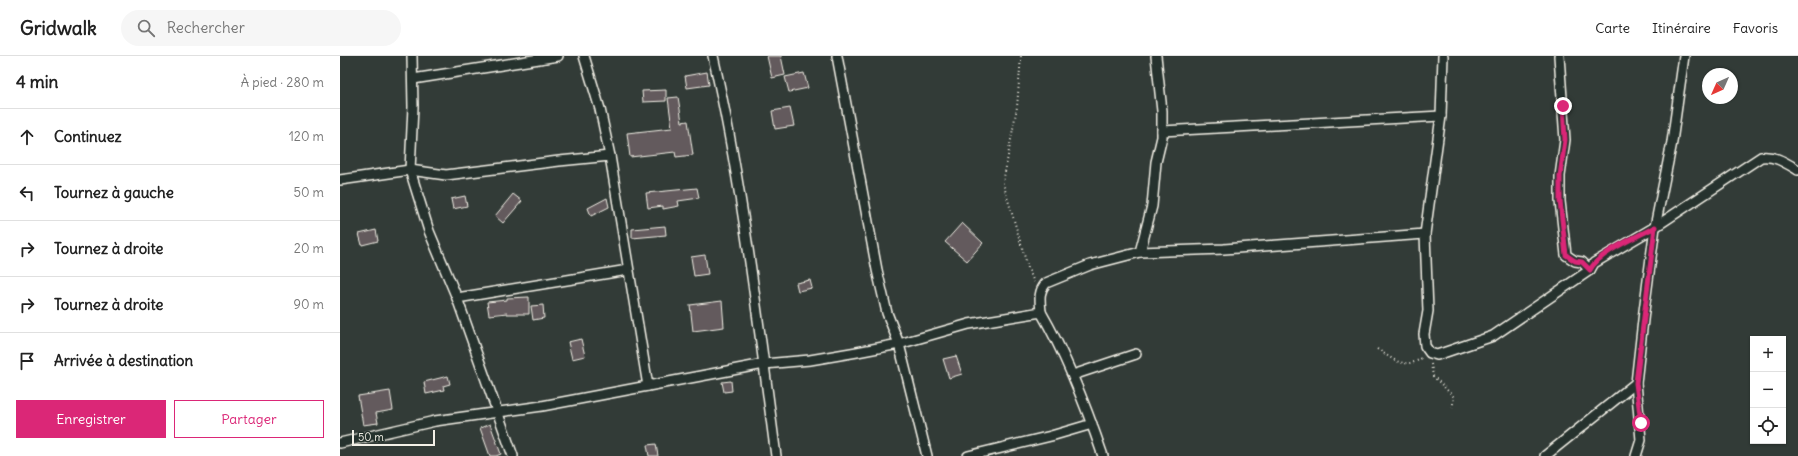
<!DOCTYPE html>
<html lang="fr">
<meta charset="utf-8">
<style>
:root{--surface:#fff;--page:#f6f6f6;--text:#222;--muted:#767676;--line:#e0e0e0;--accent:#db2777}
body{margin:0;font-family:Delius,sans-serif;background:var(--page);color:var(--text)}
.controls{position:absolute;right:12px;bottom:12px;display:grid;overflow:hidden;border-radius:0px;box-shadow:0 1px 3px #0004}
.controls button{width:36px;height:36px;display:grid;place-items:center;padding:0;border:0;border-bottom:1px solid var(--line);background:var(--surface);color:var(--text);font:20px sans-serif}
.compass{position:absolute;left:1362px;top:12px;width:36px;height:36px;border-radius:50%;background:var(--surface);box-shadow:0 1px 3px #0004;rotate:225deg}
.scale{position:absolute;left:12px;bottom:10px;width:83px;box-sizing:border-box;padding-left:4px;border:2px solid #f4f1e8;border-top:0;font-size:11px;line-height:14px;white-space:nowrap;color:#f4f1e8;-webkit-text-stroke:3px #26332d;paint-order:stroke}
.stop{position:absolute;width:12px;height:12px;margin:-9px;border:3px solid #db2777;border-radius:50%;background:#fff}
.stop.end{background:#db2777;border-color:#fff;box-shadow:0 1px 4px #0008}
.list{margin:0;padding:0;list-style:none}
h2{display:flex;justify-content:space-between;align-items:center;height:52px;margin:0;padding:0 16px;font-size:17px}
h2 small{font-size:13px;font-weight:400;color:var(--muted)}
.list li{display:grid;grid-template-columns:26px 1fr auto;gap:12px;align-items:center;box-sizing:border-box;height:56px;padding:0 16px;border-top:1px solid var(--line)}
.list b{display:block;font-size:15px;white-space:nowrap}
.list em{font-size:13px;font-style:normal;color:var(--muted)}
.actions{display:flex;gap:8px;padding:12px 16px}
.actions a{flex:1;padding:9px 0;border:1px solid var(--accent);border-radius:0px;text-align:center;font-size:14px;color:var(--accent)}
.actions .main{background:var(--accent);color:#fff}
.icon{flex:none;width:22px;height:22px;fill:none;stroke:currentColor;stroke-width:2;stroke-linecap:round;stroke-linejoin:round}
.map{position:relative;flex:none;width:1458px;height:400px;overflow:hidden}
header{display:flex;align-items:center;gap:24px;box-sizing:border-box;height:56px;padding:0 20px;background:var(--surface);border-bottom:1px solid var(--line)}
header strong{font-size:19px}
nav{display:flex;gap:22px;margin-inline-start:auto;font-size:14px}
.search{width:280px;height:36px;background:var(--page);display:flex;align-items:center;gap:10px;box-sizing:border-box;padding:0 14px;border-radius:22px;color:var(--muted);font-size:15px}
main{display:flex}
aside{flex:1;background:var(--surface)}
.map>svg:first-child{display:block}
</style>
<header>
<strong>Gridwalk</strong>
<div class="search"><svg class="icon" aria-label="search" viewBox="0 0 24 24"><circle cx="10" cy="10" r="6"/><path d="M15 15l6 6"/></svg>Rechercher</div>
<nav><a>Carte</a><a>Itinéraire</a><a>Favoris</a></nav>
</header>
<main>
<aside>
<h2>4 min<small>À pied · 280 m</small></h2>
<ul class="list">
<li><svg class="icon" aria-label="ahead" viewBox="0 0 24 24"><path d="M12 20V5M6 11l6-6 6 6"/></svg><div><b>Continuez</b></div><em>120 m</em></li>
<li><svg class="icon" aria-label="left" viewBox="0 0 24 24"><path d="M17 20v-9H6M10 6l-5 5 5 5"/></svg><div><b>Tournez à gauche</b></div><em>50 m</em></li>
<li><svg class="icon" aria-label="right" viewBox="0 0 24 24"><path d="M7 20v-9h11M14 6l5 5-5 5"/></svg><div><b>Tournez à droite</b></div><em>20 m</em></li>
<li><svg class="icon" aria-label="right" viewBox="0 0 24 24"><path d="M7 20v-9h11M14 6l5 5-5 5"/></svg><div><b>Tournez à droite</b></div><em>90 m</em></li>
<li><svg class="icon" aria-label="arrive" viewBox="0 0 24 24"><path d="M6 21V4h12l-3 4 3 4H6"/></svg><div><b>Arrivée à destination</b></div></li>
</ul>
<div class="actions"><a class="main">Enregistrer</a><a>Partager</a></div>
</aside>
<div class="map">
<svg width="1458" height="400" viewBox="0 0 1458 400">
<rect width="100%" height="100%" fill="#323b37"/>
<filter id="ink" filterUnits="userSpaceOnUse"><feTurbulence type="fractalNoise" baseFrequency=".025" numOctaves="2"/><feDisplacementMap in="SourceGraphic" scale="8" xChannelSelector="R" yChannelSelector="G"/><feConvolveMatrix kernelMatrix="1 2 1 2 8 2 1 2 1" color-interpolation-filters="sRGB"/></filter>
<g filter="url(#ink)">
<g fill="#645a5d" stroke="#f4f1e8">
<polygon points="427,0 441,0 445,19 432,22"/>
<polygon points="367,16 369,29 347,32 345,20"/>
<polygon points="464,17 468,32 449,36 445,21"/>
<polygon points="326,34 326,45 303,46 302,35"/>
<polygon points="338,41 342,66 348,65 353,99 336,101 335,96 290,101 287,77 332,72 328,42"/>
<polygon points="450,52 454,70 435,73 432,55"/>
<polygon points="357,132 359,142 338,145 339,150 323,153 323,150 308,152 306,137"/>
<polygon points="173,138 182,145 163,167 155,160"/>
<polygon points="125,140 127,150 113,153 111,143"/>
<polygon points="267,142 269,151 251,160 248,152"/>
<polygon points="622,167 643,187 627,205 605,186"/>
<polygon points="325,170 326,179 292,182 292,173"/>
<polygon points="36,174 38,185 22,189 19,178"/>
<polygon points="365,199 368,218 354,220 351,201"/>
<polygon points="470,224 472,232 458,235 456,227"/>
<polygon points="189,241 189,258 167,258 167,257 149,259 147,246 167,244 167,242"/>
<polygon points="382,245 384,271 353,275 350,249"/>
<polygon points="203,249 204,262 193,264 191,250"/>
<polygon points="241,283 245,300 232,303 228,286"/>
<polygon points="616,300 622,318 609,322 603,303"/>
<polygon points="108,320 110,328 103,330 104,334 86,338 84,326"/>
<polygon points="391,325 392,335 384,336 382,326"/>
<polygon points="50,335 53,354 36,357 38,367 23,369 18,340"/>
<polygon points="150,368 161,398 156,400 150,400 140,372"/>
<polygon points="316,388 318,400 309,400 307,389"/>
</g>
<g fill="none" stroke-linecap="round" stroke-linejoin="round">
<g stroke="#f4f1e8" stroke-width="12">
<g id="street">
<polyline points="72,0 73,51 70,114 89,175 117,242 173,400"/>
<polyline points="244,0 260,53 270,100 308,330"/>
<path d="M373,0c30,132 45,266 63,400"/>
<polyline points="497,0 537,214 547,257 559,288 587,400"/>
<path d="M1103,0l-2,60 -16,118 3,77 -4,23 1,12 5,7 7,2 56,-19 97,-66 4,-7 61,-36 106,-70c14,-2 25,6 37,13"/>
<polyline points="1219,0 1225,84 1220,120 1220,145 1226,199 1235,205 1242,206 1250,214"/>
<polyline points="73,23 218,0"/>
<polyline points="822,75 1101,60"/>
<polyline points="0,124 70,114 106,119 219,105 270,100"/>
<polyline points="800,196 812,150 816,106 822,81 822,55 816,0"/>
<polyline points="117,242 288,214"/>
<path d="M701,256c-1,-12 -3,-20 5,-29l44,-18 50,-13 84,-3 201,-15"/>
<polyline points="733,319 796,298"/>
<path d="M0,387l95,-22 107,-15 222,-42 46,-4 47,-8 42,-8 70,-20 72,-12c26,45 45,94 62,144"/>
<polyline points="628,400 711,380 752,368"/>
<polyline points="1205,400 1296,327"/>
<polyline points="1296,400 1301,384 1296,327 1304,255 1315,171 1332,86 1344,0"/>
</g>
</g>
<g stroke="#f4f1e8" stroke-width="2" stroke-dasharray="1 3" stroke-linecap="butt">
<polyline points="681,0 677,51 663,127 688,212 694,226"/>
<path d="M1037,293c16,10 27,21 45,9"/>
<polyline points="1091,308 1093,320 1114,341 1112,354"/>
</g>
<use href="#street" stroke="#26332d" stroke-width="9"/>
</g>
</g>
<g fill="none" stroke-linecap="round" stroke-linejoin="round" filter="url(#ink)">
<path stroke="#db2777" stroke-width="5" d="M1223,50l2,34 -5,36v25l6,54 9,6 7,1 8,8c9,-18 47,-33 65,-43l-19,156 5,40"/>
</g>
</svg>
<div class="controls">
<button>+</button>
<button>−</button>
<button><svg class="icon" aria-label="locate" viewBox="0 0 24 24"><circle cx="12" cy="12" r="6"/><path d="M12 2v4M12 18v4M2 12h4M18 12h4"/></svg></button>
</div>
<svg class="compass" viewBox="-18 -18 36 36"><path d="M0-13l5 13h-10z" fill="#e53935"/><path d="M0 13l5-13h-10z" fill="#767676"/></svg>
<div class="scale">50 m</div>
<div class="stop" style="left:1301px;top:367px"></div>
<div class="stop end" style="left:1223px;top:50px"></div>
</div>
</main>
